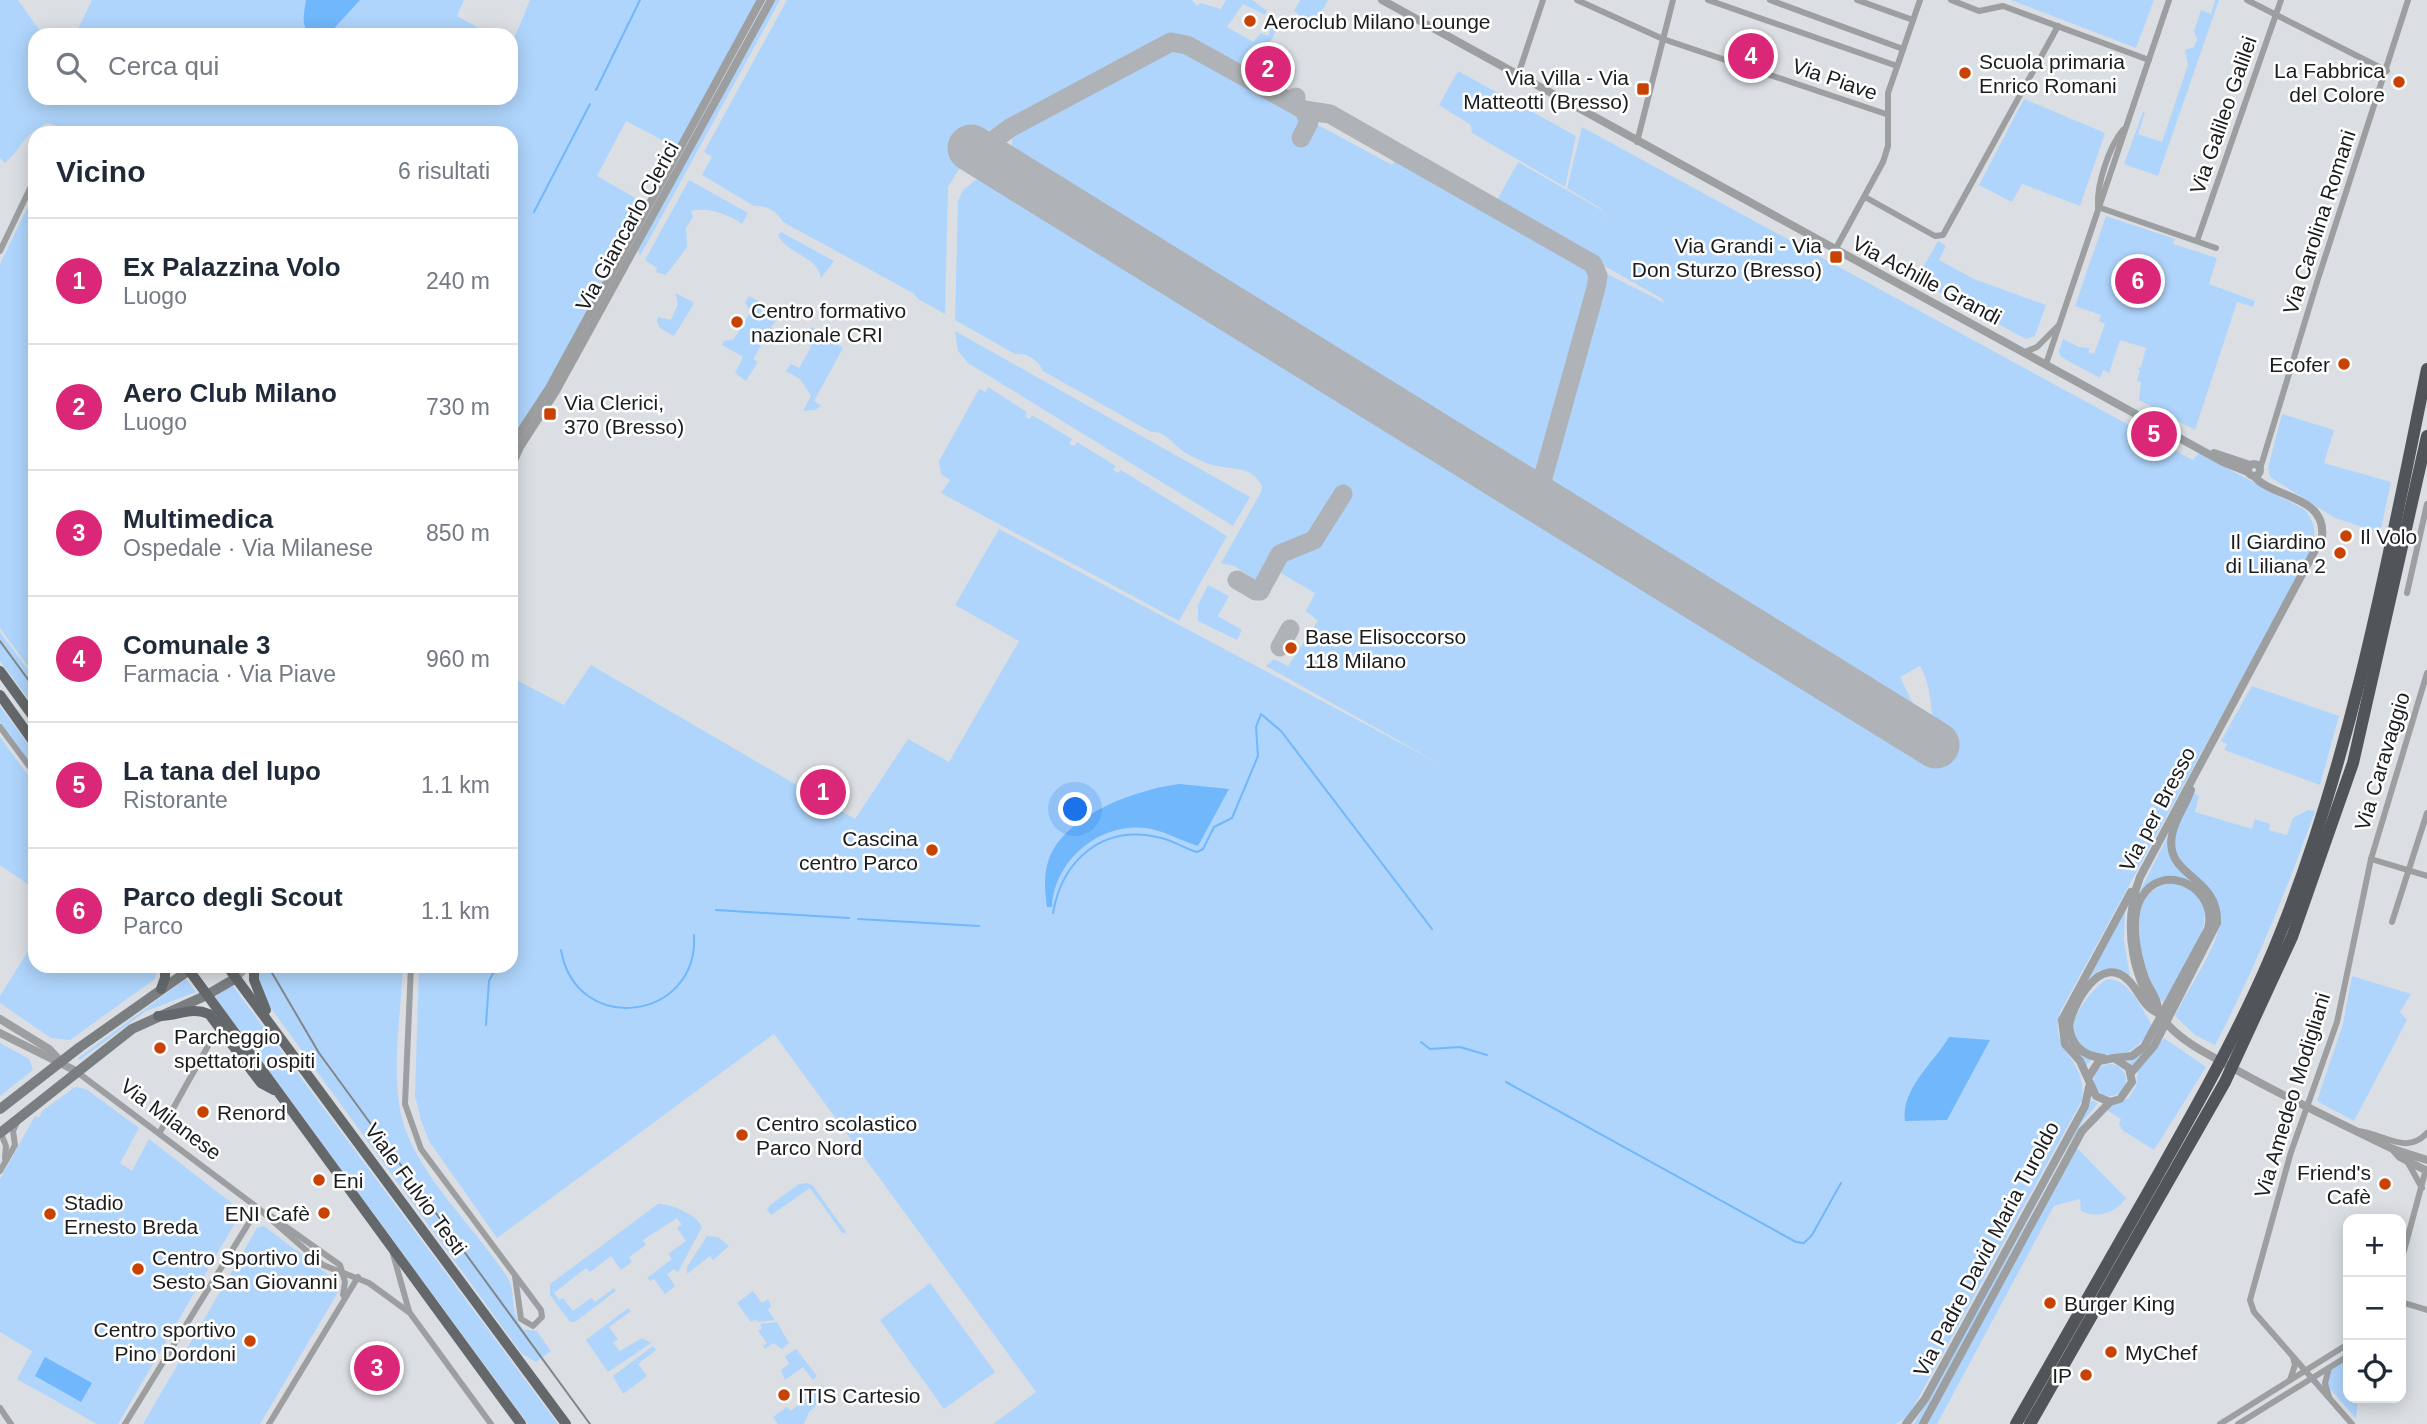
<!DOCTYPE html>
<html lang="it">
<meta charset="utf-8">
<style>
:root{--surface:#fff;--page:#f6f6f7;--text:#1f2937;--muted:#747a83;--line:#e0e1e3;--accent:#db2777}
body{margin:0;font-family:Helvetica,sans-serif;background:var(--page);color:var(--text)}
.controls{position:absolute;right:21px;bottom:21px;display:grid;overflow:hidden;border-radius:14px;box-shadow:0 4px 18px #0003}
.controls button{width:63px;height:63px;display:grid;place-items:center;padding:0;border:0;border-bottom:2px solid var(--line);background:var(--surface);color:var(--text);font:35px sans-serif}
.you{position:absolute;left:1076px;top:810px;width:24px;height:24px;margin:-18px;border:5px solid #fff;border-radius:50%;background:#1a73e8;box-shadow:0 0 0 10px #1a73e833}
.badge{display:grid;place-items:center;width:46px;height:46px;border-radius:50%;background:var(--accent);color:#fff;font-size:23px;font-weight:700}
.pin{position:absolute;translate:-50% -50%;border:4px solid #fff;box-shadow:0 2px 7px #0006}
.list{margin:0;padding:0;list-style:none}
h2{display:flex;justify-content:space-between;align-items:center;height:91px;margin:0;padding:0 28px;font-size:30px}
h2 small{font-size:23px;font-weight:400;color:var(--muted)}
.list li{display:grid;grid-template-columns:46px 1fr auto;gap:21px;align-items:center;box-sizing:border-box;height:126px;padding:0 28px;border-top:2px solid var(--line)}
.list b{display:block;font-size:26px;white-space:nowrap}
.list p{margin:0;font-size:23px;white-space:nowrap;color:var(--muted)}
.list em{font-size:23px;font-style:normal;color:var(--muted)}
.icon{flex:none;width:38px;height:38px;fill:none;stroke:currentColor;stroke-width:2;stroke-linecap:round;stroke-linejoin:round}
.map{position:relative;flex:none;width:2427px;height:1424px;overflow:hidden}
.search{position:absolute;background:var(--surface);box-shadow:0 4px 18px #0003;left:28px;top:28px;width:490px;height:77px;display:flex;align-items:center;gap:18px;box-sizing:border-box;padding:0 24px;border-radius:21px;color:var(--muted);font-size:26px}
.panel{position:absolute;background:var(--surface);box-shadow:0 4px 18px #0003;left:28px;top:126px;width:490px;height:847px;border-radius:21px}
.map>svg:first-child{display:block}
</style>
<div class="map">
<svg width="2427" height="1424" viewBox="0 0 2427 1424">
<rect width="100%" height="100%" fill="#dbdfe4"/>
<g fill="#afd5fc">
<path d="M0,0h18l25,35h-8v63h476v-52l19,-46h228l-81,148 -51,-27 -29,55 49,28 -104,189 -31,49v-309h-448l2,-4 -17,-6c-29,14 -22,21 -43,40l-5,-5z"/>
<polygon points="92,0 464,0 457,16 491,35 75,35"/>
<polygon points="773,0 780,0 640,256 638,250"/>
<path d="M787,0h405l5,6 3,-3 21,6 5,-9h26l15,11 -2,4 -22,-11 -16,23 26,15 8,-9 7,3 5,-12 5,3 -13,25 32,18 -11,21 -100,-54 -13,-3 -14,5 -180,97 -31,51 -3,127 -27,-15 -5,-6 -130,-71c-5,-10 -17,-17 -29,-16l-52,-31 10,-18 -8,-5z"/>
<polygon points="1300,0 1328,0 1314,25 1294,11"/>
<polygon points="2011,0 2154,0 2136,48"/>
<polygon points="2215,0 2219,0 2158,176 2124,164 2143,112 2145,113 2138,134 2162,142 2188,65 2185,50 2194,47 2197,40 2194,31 2201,10 2211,14"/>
<path d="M1173,50l10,2 209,113 4,-7 194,108c10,24 -32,149 -40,181l-4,-1 -10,33 -524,-326v-14l8,-8z"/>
<polygon points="1458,71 1576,136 1565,187 1472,133 1471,125 1439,105"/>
<polygon points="2024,99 2105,133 2080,206 2022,184 2012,202 1979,185"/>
<path d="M1582,127l611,333 6,-7 106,57c12,16 11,25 5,43l-250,459c-12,40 28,46 22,88l-174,317 -13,7h-902l43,-32 -262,-358 -277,204 -68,-97 -8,-21 -6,-24 4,-130h92v-289l53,28 27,-40 264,154 53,-80 41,23 70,-121 -64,-36 44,-76 443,236 -176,-99 8,-7 14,7 30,-45 -12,-10 9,-18 -36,-21 -2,-4 -7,-4 -11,18 -25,-16 -13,-3 40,-71 1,-6c-12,-24 -36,-14 -58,-24 -8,-4 -19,-8 -25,-14 -10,-8 -13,-16 -28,-16l-108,-61c-5,-12 -16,-18 -28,-17l-60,-34 3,-119 5,-11 13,-10 20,2 931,576 17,-27 -10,-6c-4,-22 -3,-40 -14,-59l-20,11 18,37 -371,-229 58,-212 60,30 -4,-5 -166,-94 23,-42 82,47 11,17 -11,-18 -33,-20z"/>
<path d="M689,180l59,33 -6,11c-14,-10 -35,-17 -51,-13l2,6 -7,11 1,19 -21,28 -10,-3 1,-4 -12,-8z"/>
<polygon points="35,192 35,676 0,628 0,264"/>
<polygon points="2106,216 2175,239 2173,244 2217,258 2209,284 2255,301 2253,307 2237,302 2195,430 2139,400 2141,382 2137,381 2140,370 2137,369 2141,367 2146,348 2120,340 2109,373 2103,370 2100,378 2061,357 2059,351 2063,339 2079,347 2090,348 2088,352 2094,354 2105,324 2099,321 2101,315 2075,306"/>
<path d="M781,232l53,29 -13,17c-3,-22 -35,-24 -43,-43z"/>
<polygon points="1938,241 1946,246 1939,260 1974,279 2046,305 2035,336 2026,339 1916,280"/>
<polygon points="675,293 693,302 693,305 674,336 660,328 657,322 658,317 671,320 678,304"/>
<polygon points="749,296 770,307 778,306 781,311 753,359 758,362 746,381 735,373 743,357 722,345 724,341 734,339 751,311 745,303"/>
<polygon points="812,327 843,348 814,401 821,406 815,410 803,411 811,396 800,379 786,371 791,364 799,368 811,347 804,341"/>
<polygon points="955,331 1250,497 1233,526 968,363 958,351"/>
<polygon points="988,387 1027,412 1025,416 1030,419 1032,415 1072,439 1069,444 1074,446 1077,442 1080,444 1116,466 1113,470 1118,473 1121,470 1227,536 1179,621 941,493 950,480 941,474 939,461 979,389 985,392"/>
<polygon points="2282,414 2334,430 2324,463 2391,482 2380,533 2335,518 2270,477 2268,468"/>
<polygon points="1208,585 1229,596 1218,616 1242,630 1237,640 1198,621 1198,605"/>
<polygon points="0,632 35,679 35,708 0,661"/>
<polygon points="2252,686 2339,716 2320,785 2224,750 2227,744 2221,741"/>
<polygon points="0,706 35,754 35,769 0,722"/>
<polygon points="0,737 35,785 35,889 0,865"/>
<path d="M2194,793l5,3 -4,16 57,17 3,-10 15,5 -1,6 18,5 6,-17 15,-8 7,1c-29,81 -60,158 -100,234l-20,-10 -20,-19c11,-25 45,-71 45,-98 1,-40 -49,-44 -46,-81 2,-15 13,-31 20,-44z"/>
<path d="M2169,834v15l42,51 3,24 -63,122 -18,21 -6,-8 15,-7 71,-139c-9,-37 -44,-42 -73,-22z"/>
<path d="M2176,883c64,18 4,90 -13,120 -22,-30 -47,-117 13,-120z"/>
<path d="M2125,906l-1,35 6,35c-46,-27 -53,29 -62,60l25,22 -7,8 -22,-34 4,-23z"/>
<polygon points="35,940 35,966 157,966 155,979 70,1040 51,1038 0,1003 0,996"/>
<path d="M256,966h147c-2,46 -11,98 -3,144 11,59 73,115 106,165 12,17 1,32 17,54l14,2 14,20 -15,11 -14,-8 -262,-361z"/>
<polygon points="2352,976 2411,994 2400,1012 2407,1020 2354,1121 2317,1101 2343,1024"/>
<polygon points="186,979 196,992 146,1011 80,1060 78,1058"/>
<path d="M2109,979c22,2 32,29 43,46 -14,29 -33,35 -64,26 -8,-5 -15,-13 -15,-23 -1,-12 23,-46 36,-49z"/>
<polygon points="232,985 558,1424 528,1424 215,997"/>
<polygon points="2164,1038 2206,1067 2154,1150 2122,1130 2119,1123 2121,1119 2105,1109 2129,1098 2136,1086 2138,1069"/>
<polygon points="0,1043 29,1059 33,1070 0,1096"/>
<circle cx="2110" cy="1080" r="16"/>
<polygon points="75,1087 86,1089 139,1128 120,1163 132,1171 149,1139 242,1211 118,1424 97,1424 17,1379 32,1351 0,1332 0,1179 35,1116 39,1118 42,1111"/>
<polygon points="2092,1100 2098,1103 2083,1121 2059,1162 1920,1424 1914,1424"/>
<path d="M2076,1147l50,51c-10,15 -28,21 -45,13l-1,-12 -26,7 -117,218h-9z"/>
<polygon points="808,1183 813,1186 846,1232 843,1234 810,1188 771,1215 767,1209 770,1205 799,1184"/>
<path d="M658,1204c12,-1 40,11 44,23l-24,45 -4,-3 -7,5 8,12 -10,8 -11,-15 -4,2 -3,-3 25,-19 -4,-5 18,-13 -9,-13 5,-3 -5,-7 -34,22 3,5 -17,12 3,5 -11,8 -10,-14 -21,16 -4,-4 -32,25 5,7 4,-2 10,13 18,-13 4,4 19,-14 2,3 -41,31h-5l-20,-27v-11z"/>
<polygon points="264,1226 335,1280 338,1292 260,1424 143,1424 257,1228"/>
<polygon points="707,1236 718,1237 729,1246 713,1260 710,1256 687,1274 687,1267"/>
<polygon points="930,1283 995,1372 944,1409 880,1320"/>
<polygon points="753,1291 762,1303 768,1299 771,1306 768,1310 775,1320 758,1322 756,1319 751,1322 737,1303"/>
<polygon points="628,1308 631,1311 609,1327 618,1339 613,1343 620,1351 642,1338 651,1343 608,1372 586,1340"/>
<polygon points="777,1322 789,1343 782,1349 773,1343 765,1349 763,1346 767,1343 758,1331 762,1328 760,1324"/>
<polygon points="653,1346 656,1350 638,1364 647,1376 623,1394 613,1376"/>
<polygon points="796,1349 817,1376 813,1380 803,1367 785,1380 781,1370 789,1364 785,1356"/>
<polygon points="380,1358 398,1383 384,1393 366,1368"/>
<polygon points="2348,1359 2348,1398 2358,1399 2356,1419 2326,1384 2332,1369"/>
<polygon points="823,1385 824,1398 809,1412 804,1424 778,1424 773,1417 787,1407 791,1411"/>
</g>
<g fill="#71b7fc">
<path d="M306,0h54l-32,35c-28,0 -26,-11 -22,-35z"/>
<path d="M1180,784l49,5 -31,57c-17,-5 -35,-16 -52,-18 -47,-6 -92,33 -94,79h-5c-2,-16 -4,-32 2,-48 16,-44 88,-70 131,-75z"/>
<path d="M1949,1037l41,3 -43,80 -42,1c-4,-33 29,-58 44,-84z"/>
<polygon points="45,1357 92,1383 81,1402 35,1376"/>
</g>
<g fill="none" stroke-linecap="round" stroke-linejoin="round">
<g stroke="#71b7fc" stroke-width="2">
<polyline points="596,90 640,0"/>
<polyline points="534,212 590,104"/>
<polyline points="716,910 849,918"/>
<path d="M1053,913c9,-52 48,-88 104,-76 14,2 26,11 40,15l6,-3 11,-22 18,-9 26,-62 -2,-29 5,-13 20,17 151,198"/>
<polyline points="858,919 979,926"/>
<path d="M561,950c15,87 138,71 133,-15"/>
<polyline points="486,1025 489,981 497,966"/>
<polyline points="1421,1042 1430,1049 1460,1047 1487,1055"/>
<polyline points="1506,1082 1796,1242 1804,1243 1812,1235 1841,1183"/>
</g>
<g stroke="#afb2b6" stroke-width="19">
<polyline points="1288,101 1304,110 1330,114 1593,264 1598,276 1596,288 1537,499"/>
<polyline points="1301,138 1309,122 1304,110"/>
<polyline points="984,155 995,139 1010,128 1171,42 1187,45 1288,101 1296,97"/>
<polyline points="1237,580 1256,591 1260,591 1280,554 1314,540 1343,494"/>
<polyline points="1280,647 1290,629"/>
</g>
<polyline stroke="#afb2b6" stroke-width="47" points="971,148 1936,745"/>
<g stroke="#9c9ea0" stroke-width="6">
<polyline points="1577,0 1663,39 1886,114"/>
<polyline points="1708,0 1897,66"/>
<polyline points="1770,0 1903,49"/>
<polyline points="1857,0 1913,20"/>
<polyline points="1951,0 1979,11 2003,6 2149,60"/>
<polyline points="2247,0 2387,71"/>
<polyline points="1518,75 1543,0"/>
<polyline points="1637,142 1673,0"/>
<polyline points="1865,197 1935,236 1943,235 2058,26"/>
<path d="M2098,205c-1,-22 11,-58 25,-75"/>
<polyline points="2098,207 2216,248"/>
<polyline points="2197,241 2281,0"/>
<polyline points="1835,250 1883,162 1888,146 1888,93 1920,0"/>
<polyline points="0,251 35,178"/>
<polyline points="2025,352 2037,347 2059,325"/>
<polyline points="2046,364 2169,0"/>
<polyline points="2260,469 2317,282 2408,0"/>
<polyline points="2407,593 2427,504"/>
<polyline points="0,727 35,774"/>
<polyline points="2371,859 2427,876"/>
<polyline points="2392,922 2427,813"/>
<polyline points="411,966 405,1104 421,1149 541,1310 542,1317 533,1326 521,1319 515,1276"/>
<polyline points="77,1072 258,1208 323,1265 369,1283 410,1313 491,1424"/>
<polyline points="0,1131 6,1146 5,1158"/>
<path d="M2358,1131c25,2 48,25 69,2"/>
<polyline points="160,1132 208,1046"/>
<polyline points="2407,1161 2422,1188"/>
<polyline points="0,1171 15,1145 13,1131 17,1122"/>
<polyline points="268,1214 340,1265 345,1282 343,1295"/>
<polyline points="393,1254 409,1311"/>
<polyline points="2401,1262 2426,1169"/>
<polyline points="2401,1302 2427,1310"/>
<polyline points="2329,1368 2325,1383 2329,1397"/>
<polyline points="2290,1380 2295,1365 2293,1357"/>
<polyline points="0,1408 11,1424"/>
<polyline points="125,1424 258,1208"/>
<polyline points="269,1424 358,1277"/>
<polyline points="2220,1424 2348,1344"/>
<polyline points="2238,1424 2348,1356"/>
<polyline points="2352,1424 2254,1312 2250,1300 2291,1152 2337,1022 2371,859 2427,673"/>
</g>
<g stroke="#9c9ea0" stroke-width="8">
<polyline points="1382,0 2223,462 2248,472"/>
<polyline points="511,446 549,388 761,0"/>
<polyline points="2214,453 2250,465"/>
<circle cx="2254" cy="470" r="6"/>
<polyline points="511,467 520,447 556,391 771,0"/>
<path d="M2254,476c17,22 73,19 68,61l-182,340c-19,50 -8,109 29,149 17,18 41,29 62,41 53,30 108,56 162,82l34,11"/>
<polyline points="236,978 247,966"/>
<polyline points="0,1019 49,1049 61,1062"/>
<polyline points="0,1033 76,1071"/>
<path d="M2103,1058c-20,-2 -32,-12 -34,-32 4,-23 32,-74 60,-45 11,11 14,26 29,32"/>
<path d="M2114,1058l18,-2 12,-9 64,-118c11,-40 -45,-70 -67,-31 -12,22 -4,58 4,80 5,13 14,21 13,35"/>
<path d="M2131,1073l23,-27 63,-123c2,-48 -53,-45 -45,-88 2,-15 14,-30 19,-45"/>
<polyline points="2088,1078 2099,1061 2114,1058 2129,1068 2132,1082 2120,1099 2110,1102 2096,1096 2080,1061 2065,1044 2062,1020 2131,892"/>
<polyline points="2393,1149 2400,1157 2427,1171"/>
<polyline points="1906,1424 1925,1399 2085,1106 2089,1087"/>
<polyline points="1923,1424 2082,1131 2110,1102"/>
</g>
<g stroke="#7b7e81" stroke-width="10">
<polyline points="0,1109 80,1047 195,966"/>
<polyline points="0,1133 132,1029 207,995 236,978"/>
</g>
<g stroke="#64686b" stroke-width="10">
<polyline points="0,671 35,719"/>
<polyline points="0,695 35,744"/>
<polyline points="186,966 521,1424"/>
<polyline points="227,966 566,1424"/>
<polyline points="254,966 254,980 266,1010"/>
<polyline points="161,989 165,978 165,966"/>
<path d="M158,1016c19,1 32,-10 51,-2l52,69 13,7"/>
</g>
<g stroke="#515559" stroke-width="12">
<path d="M2016,1424c46,-81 93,-163 139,-244 46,-82 93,-164 127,-251 71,-180 106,-370 145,-560"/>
<polyline points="2030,1424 2225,1082 2292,937 2353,763 2427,436"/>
</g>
<g stroke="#838689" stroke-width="2">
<polyline points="0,641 35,689"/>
<polyline points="268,966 319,1053 590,1424"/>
</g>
</g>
<g fill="#c84201" stroke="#fff" stroke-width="2.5">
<circle cx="1250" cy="21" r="7"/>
<circle cx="1965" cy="73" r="7"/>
<circle cx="2399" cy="82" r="7"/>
<rect x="1636" y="82" width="14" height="14" rx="3.5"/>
<rect x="1829" y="250" width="14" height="14" rx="3.5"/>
<circle cx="737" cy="322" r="7"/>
<circle cx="2344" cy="364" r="7"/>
<rect x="543" y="407" width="14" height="14" rx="3.5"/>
<circle cx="2346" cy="536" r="7"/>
<circle cx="2340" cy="553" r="7"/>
<circle cx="1291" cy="648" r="7"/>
<circle cx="932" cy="850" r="7"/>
<circle cx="160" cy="1048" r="7"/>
<circle cx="203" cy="1112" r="7"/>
<circle cx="742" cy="1135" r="7"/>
<circle cx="319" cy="1180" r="7"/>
<circle cx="2385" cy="1184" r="7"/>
<circle cx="324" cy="1213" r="7"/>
<circle cx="50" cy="1214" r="7"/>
<circle cx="138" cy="1269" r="7"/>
<circle cx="2050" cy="1303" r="7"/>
<circle cx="250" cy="1341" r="7"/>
<circle cx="2111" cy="1352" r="7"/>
<circle cx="2086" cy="1375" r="7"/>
<circle cx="784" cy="1395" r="7"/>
</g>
<g text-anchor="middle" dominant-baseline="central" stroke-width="5" stroke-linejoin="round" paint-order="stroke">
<g font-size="21" fill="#1b1c1e" stroke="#fff" text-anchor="start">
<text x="1264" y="21">Aeroclub Milano Lounge</text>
<text x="1979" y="61">Scuola primaria<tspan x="1979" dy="24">Enrico Romani</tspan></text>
<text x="2385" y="70" text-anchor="end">La Fabbrica<tspan x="2385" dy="24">del Colore</tspan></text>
<text x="1629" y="77" text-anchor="end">Via Villa - Via<tspan x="1629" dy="24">Matteotti (Bresso)</tspan></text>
<text x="1822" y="245" text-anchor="end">Via Grandi - Via<tspan x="1822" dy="24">Don Sturzo (Bresso)</tspan></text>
<text x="751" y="310">Centro formativo<tspan x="751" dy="24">nazionale CRI</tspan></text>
<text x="2330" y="364" text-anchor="end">Ecofer</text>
<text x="564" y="402">Via Clerici,<tspan x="564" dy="24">370 (Bresso)</tspan></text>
<text x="2360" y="536">Il Volo</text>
<text x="2326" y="541" text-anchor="end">Il Giardino<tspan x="2326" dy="24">di Liliana 2</tspan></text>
<text x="1305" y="636">Base Elisoccorso<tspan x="1305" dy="24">118 Milano</tspan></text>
<text x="918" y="838" text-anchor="end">Cascina<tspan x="918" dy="24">centro Parco</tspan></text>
<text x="174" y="1036">Parcheggio<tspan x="174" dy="24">spettatori ospiti</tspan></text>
<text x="217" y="1112">Renord</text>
<text x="756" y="1123">Centro scolastico<tspan x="756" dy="24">Parco Nord</tspan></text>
<text x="2371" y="1172" text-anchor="end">Friend's<tspan x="2371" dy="24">Cafè</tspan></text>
<text x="333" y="1180">Eni</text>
<text x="64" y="1202">Stadio<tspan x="64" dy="24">Ernesto Breda</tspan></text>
<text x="310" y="1213" text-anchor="end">ENI Cafè</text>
<text x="152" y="1257">Centro Sportivo di<tspan x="152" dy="24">Sesto San Giovanni</tspan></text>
<text x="2064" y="1303">Burger King</text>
<text x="236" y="1329" text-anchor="end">Centro sportivo<tspan x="236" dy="24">Pino Dordoni</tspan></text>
<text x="2125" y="1352">MyChef</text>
<text x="2072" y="1375" text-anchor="end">IP</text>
<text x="798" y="1395">ITIS Cartesio</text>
</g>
<g font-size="21" fill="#1b1c1e" stroke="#fff">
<text transform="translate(1835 79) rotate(19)">Via Piave</text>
<text transform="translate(2223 115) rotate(-71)">Via Galileo Galilei</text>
<text transform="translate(2319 222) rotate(-72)">Via Carolina Romani</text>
<text transform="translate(627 226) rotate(-61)">Via Giancarlo Clerici</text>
<text transform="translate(1927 280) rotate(28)">Via Achille Grandi</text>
<text transform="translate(2382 761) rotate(-73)">Via Caravaggio</text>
<text transform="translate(2157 809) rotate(-62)">Via per Bresso</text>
<text transform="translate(2292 1095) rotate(-73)">Via Amedeo Modigliani</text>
<text transform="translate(171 1119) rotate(37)">Via Milanese</text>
<text transform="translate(416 1189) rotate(54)">Viale Fulvio Testi</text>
<text transform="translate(1986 1249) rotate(-62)">Via Padre David Maria Turoldo</text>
</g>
</g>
</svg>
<div class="controls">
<button>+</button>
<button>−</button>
<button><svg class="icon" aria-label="locate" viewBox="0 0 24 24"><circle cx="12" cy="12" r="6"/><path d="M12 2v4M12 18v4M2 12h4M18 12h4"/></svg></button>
</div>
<div class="you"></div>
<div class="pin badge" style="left:823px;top:792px">1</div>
<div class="pin badge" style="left:1268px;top:69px">2</div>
<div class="pin badge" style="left:377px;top:1368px">3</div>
<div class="pin badge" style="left:1751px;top:56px">4</div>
<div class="pin badge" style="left:2154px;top:434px">5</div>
<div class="pin badge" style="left:2138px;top:281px">6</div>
<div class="search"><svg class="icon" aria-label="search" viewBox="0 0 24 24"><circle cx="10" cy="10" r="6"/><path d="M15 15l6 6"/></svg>Cerca qui</div>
<section class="panel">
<h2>Vicino<small>6 risultati</small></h2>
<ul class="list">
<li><span class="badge">1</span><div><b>Ex Palazzina Volo</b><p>Luogo</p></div><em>240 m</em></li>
<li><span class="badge">2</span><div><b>Aero Club Milano</b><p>Luogo</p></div><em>730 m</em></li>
<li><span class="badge">3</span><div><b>Multimedica</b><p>Ospedale · Via Milanese</p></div><em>850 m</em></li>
<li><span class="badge">4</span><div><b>Comunale 3</b><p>Farmacia · Via Piave</p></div><em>960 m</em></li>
<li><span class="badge">5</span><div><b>La tana del lupo</b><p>Ristorante</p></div><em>1.1 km</em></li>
<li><span class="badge">6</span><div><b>Parco degli Scout</b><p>Parco</p></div><em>1.1 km</em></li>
</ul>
</section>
</div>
